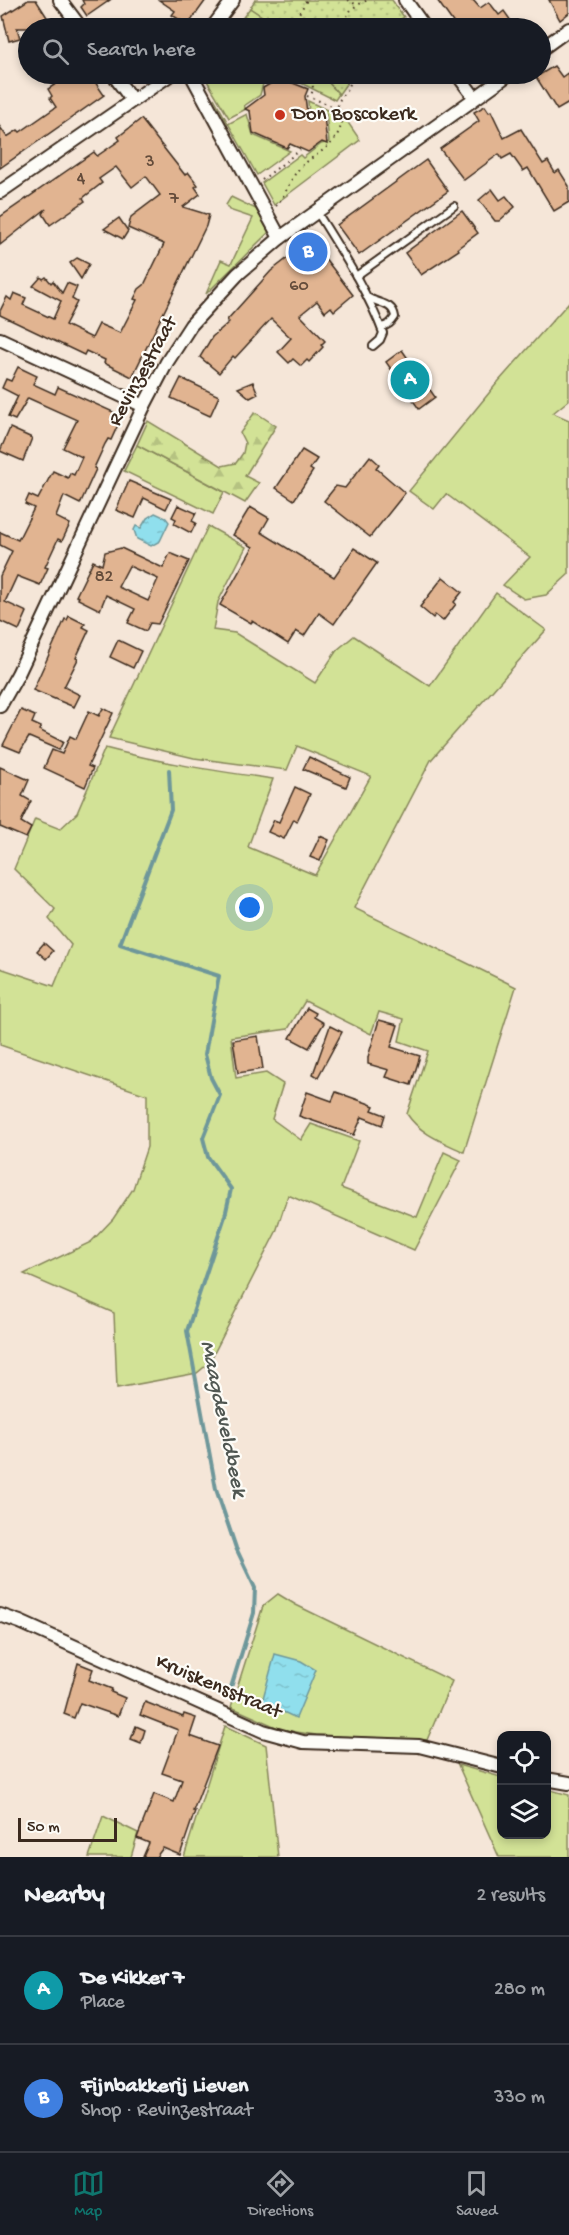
<!DOCTYPE html>
<meta charset="utf-8">
<style>
:root{--surface:#171b24;--page:#20242c;--text:#f1f3f6;--muted:#9ea1a6;--line:#363941;--accent:#0f766e}
body{margin:0;font-family:"Gochi Hand",sans-serif;background:var(--page);color:var(--text)}
.controls{position:absolute;right:18px;bottom:18px;display:grid;overflow:hidden;border-radius:12px;box-shadow:0 3px 9px #0003}
.controls button{width:54px;height:54px;display:grid;place-items:center;padding:0;border:0;border-bottom:2px solid var(--line);background:var(--surface);color:var(--text);font:30px sans-serif}
.scale{position:absolute;left:18px;bottom:15px;width:99px;box-sizing:border-box;padding-left:6px;border:3px solid #3b2a1e;border-top:0;font-size:16px;line-height:21px;white-space:nowrap;color:#3b2a1e;-webkit-text-stroke:4px #fdfcf7;paint-order:stroke}
.you{position:absolute;left:250px;top:908px;width:21px;height:21px;margin:-15px;border:4px solid #fff;border-radius:50%;background:#1a73e8;box-shadow:0 0 0 9px #1a73e833}
.badge{display:grid;place-items:center;width:39px;height:39px;border-radius:50%;background:var(--accent);color:#fff;font-size:20px;font-weight:700}
.pin{position:absolute;translate:-50% -50%;border:3px solid #fff;box-shadow:0 2px 6px #0006}
.list{margin:0;padding:0;list-style:none}
h2{display:flex;justify-content:space-between;align-items:center;height:78px;margin:0;padding:0 24px;font-size:26px}
h2 small{font-size:20px;font-weight:400;color:var(--muted)}
.list li{display:grid;grid-template-columns:39px 1fr auto;gap:18px;align-items:center;box-sizing:border-box;height:108px;padding:0 24px;border-top:2px solid var(--line)}
.list b{display:block;font-size:22px;white-space:nowrap}
.list p{margin:0;font-size:20px;white-space:nowrap;color:var(--muted)}
.list em{font-size:20px;font-style:normal;color:var(--muted)}
.icon{flex:none;width:33px;height:33px;fill:none;stroke:currentColor;stroke-width:2;stroke-linecap:round;stroke-linejoin:round}
.map{position:relative;flex:none;width:569px;height:1857px;overflow:hidden}
.search{position:absolute;background:var(--surface);box-shadow:0 3px 9px #0003;left:18px;right:18px;top:18px;height:66px;display:flex;align-items:center;gap:15px;box-sizing:border-box;padding:0 21px;border-radius:33px;color:var(--muted);font-size:22px}
.sheet{height:294px;background:var(--surface)}
nav{display:flex;justify-content:space-around;align-items:center;box-sizing:border-box;height:84px;border-top:2px solid var(--line);background:var(--surface);font-size:16px;color:var(--muted)}
nav a{display:grid;justify-items:center;gap:3px}
nav .on{color:var(--accent)}
.map>svg:first-child{display:block}
</style>
<div class="map">
<svg width="569" height="1857" viewBox="0 0 569 1857">
<defs>
<pattern id="forest-firs" width="22" height="20" patternUnits="userSpaceOnUse" patternTransform="scale(1.5)"><rect width="22" height="20" fill="#d2e296"/><path d="M5 1l3.5 6h-7zM16 11l3.5 6h-7z" fill="#b5c281"/></pattern>
<pattern id="park-dots" width="8" height="8" patternUnits="userSpaceOnUse" patternTransform="scale(1.5)"><rect width="8" height="8" fill="#d2e296"/><path d="M2 2h.1M6 6h.1" fill="none" stroke="#b5c281" stroke-width="1.8" stroke-linecap="round"/></pattern>
<pattern id="water-ripples" width="26" height="14" patternUnits="userSpaceOnUse" patternTransform="scale(1.5)"><rect width="26" height="14" fill="#90dfed"/><path d="M2 4q2-2 4 0t4 0M15 11q2-2 4 0t4 0" fill="none" stroke="#7dc0cb"/></pattern>
</defs>
<rect width="100%" height="100%" fill="#f5e6d8"/>
<filter id="ink" filterUnits="userSpaceOnUse"><feTurbulence type="fractalNoise" baseFrequency=".0167" numOctaves="2"/><feDisplacementMap in="SourceGraphic" scale="12" xChannelSelector="R" yChannelSelector="G"/><feConvolveMatrix kernelMatrix="1 2 1 2 8 2 1 2 1" color-interpolation-filters="sRGB"/></filter>
<g filter="url(#ink)">
<g fill="#d2e296" stroke="#86865a" stroke-width="1.5">
<polygon points="250,8 277,25 280,28 235,28"/>
<polygon points="203,74 274,74 264,80 260,95 244,106 246,109 229,118"/>
<polygon points="277,74 321,74 339,94 335,100 285,75"/>
<polygon points="214,98 228,124 247,114 253,135 290,151 257,175"/>
<polygon points="308,101 333,113 338,108 360,140 274,205 262,183 300,155 303,158 321,144 329,142 326,113 319,111 315,114 309,113"/>
<polygon points="231,197 256,209 269,232 206,294 221,260 231,264 253,218 229,210 226,205"/>
<polygon points="569,302 569,400 553,413 569,420 569,574 546,595 524,599 503,585 530,557 446,494 434,509 409,491 498,382"/>
<polygon points="137,445 224,492 213,514 124,471"/>
<path d="M208,526l38,21 -28,55 -5,28 22,3 80,50 22,-33 17,-14 76,50 66,-93 50,37 -115,130 -77,148 162,79 -52,165c-21,-10 -44,-18 -57,-38l21,-63 -29,-10 5,-22 -25,-7 -8,22 -66,-33 -17,28 -57,8 5,41 30,-5 17,11 -11,35 29,21 10,-16 48,17 -18,47 76,29 27,-65 17,8 -47,90 -126,-55 -12,37 -67,131 -12,10 -80,15 -3,-75 -90,-39 67,-32 22,-23 20,-30 14,-42v-52l-147,-50v-77l54,18 17,-41 -22,-26 6,-10 -41,-40 21,-50 25,10 17,-16 28,-65c56,15 111,23 168,31l-25,68 67,28 56,-99 -74,-30 -10,24 -93,-12 -85,-20z"/>
<polygon points="278,1594 296,1605 452,1681 427,1740 316,1735 283,1730 231,1707 263,1606"/>
<polygon points="225,1726 266,1745 278,1857 184,1857"/>
<polygon points="458,1765 501,1777 502,1834 546,1834 547,1789 569,1795 569,1857 499,1857"/>
<polygon points="103,1816 138,1833 131,1857 89,1857"/>
</g>
<polygon fill="url(#forest-firs)" stroke="#86865a" stroke-width="1.5" points="255,412 276,426 245,476 259,483 245,503 137,445 148,421 222,466 236,463 243,453 245,443 240,433"/>
<g fill="url(#park-dots)" stroke="#86865a" stroke-width="1.5">
<polygon points="255,0 392,0 404,17 388,28 280,28 250,8"/>
<polygon points="321,74 353,74 339,94"/>
</g>
<g fill="url(#water-ripples)" stroke="#6e979a" stroke-width="1.5">
<polygon points="155,513 166,518 169,522 160,541 151,546 137,539 134,530 136,526 141,528 147,518"/>
<polygon points="275,1654 301,1661 316,1670 296,1718 262,1702"/>
</g>
<g fill="none" stroke-linecap="round" stroke-linejoin="round">
<polyline stroke="#6e979a" stroke-width="4" points="169,770 171,810 120,944 219,976 205,1054 211,1078 220,1095 203,1138 208,1157 231,1189 225,1216 187,1331 216,1489 236,1548 255,1588 254,1613 228,1697"/>
</g>
<g fill="#e1b491" stroke="#3b2a1e" stroke-width="1.5" fill-rule="evenodd">
<polygon points="28,0 36,0 54,28 17,28 20,38 9,41 3,16"/>
<polygon points="82,0 110,0 87,16 81,7 84,4"/>
<polygon points="159,0 206,0 188,25 172,15 175,11"/>
<polygon points="437,0 473,0 480,8 489,2 499,15 504,11 516,28 457,28"/>
<polygon points="549,0 569,0 569,13 560,20"/>
<polygon points="554,66 562,77 569,72 569,103 557,110 536,77"/>
<polygon points="71,74 83,74 87,79 91,76 104,95 0,168 0,127 7,137 18,130 20,132 56,107 50,98 52,96 48,89"/>
<polygon points="280,78 308,89 305,96 308,121 318,114 324,116 327,144 322,142 308,152 290,144 287,148 253,133 250,111 245,109 264,95 263,88"/>
<polygon points="485,106 489,112 491,111 504,138 521,129 543,164 548,161 555,173 559,170 569,186 569,202 554,211 528,168 523,171 511,154 502,159 499,154 464,180 440,149 479,121 474,112"/>
<polygon points="141,119 185,175 188,172 198,185 195,187 200,194 183,207 209,215 206,226 132,377 104,363 105,360 86,351 84,355 0,315 0,311 7,297 11,300 14,293 26,298 23,305 53,319 61,301 33,286 41,277 43,279 46,277 51,283 53,281 62,293 67,283 77,287 72,299 77,302 65,325 92,338 99,324 120,333 137,300 134,299 139,289 144,285 164,244 128,228 131,217 160,195 146,176 132,187 116,167 99,179 102,183 83,198 85,201 50,225 43,214 46,209 0,245 0,217 94,152 97,156 120,140 118,137"/>
<polygon points="426,160 448,191 359,255 337,225"/>
<polygon points="492,189 500,200 506,196 515,207 499,221 495,221 479,200"/>
<polygon points="462,211 478,233 458,248 459,250 421,275 405,253"/>
<polygon points="119,218 128,231 123,239 104,229"/>
<polygon points="311,240 353,295 334,311 331,307 325,312 317,301 300,315 325,341 321,345 323,347 309,362 307,360 301,366 293,359 289,363 278,352 291,338 271,319 235,358 233,356 219,373 200,357 212,337 229,322 227,320 271,271"/>
<polygon points="77,258 89,264 81,279 70,263"/>
<polygon points="402,350 435,397 419,409 386,362"/>
<polygon points="18,367 37,376 33,384 55,394 58,387 122,416 111,440 108,439 105,444 94,468 96,469 80,504 64,496 56,517 70,524 62,541 58,539 45,567 48,568 40,585 17,576 5,602 27,612 19,630 0,621 0,576 12,551 0,545 0,532 18,540 34,508 25,504 29,495 38,499 53,471 68,478 70,473 74,475 82,457 63,448 77,420 28,398 15,420 8,417 18,396 2,388 6,379 11,381"/>
<polygon points="181,378 219,396 210,416 171,398"/>
<polygon points="253,382 258,394 250,398 238,388"/>
<polygon points="10,428 32,438 23,461 0,451"/>
<polygon points="302,450 317,459 310,469 313,471 294,500 276,488"/>
<polygon points="370,456 379,464 376,468 405,493 370,537 324,501 336,486 345,488"/>
<polygon points="129,481 171,499 166,509 144,498 135,518 116,510"/>
<polygon points="178,505 196,513 192,521 196,523 191,533 174,524 176,519 172,517"/>
<polygon points="250,507 269,518 261,532 334,577 354,548 377,563 334,624 319,613 304,636 296,631 288,644 252,621 251,623 220,605 253,547 233,535"/>
<path d="M121,548l42,20 7,-15 19,8 -31,63 -8,-1 -4,8 -18,-8 7,-14 -29,-14 -6,15 -22,-11 1,-2 -3,-1 17,-35 9,4 3,-13zM129,566l29,13 -10,22 -30,-14z"/>
<polygon points="443,577 462,592 454,602 456,604 443,621 435,615 433,618 420,607"/>
<polygon points="69,616 85,624 83,627 89,630 76,658 78,659 64,687 80,695 74,707 33,690 65,619 67,620"/>
<polygon points="118,640 141,651 133,668 110,657"/>
<polygon points="103,708 113,713 88,766 93,768 85,787 44,768 52,750 62,754 70,736 76,739 89,711 99,716"/>
<polygon points="21,710 35,716 32,723 41,727 39,730 63,742 59,750 29,737 20,752 3,745"/>
<polygon points="309,757 350,777 346,787 303,769"/>
<polygon points="0,767 29,780 22,796 31,801 21,822 31,828 26,838 0,827"/>
<polygon points="295,787 310,794 297,821 294,819 284,839 268,832 274,820 279,822"/>
<polygon points="320,836 329,840 320,861 310,857"/>
<polygon points="44,943 53,951 46,959 37,951"/>
<polygon points="307,1008 316,1013 314,1017 324,1023 309,1048 290,1038"/>
<polygon points="379,1020 398,1025 391,1047 420,1056 411,1085 386,1077 389,1070 368,1064 368,1057"/>
<polygon points="330,1026 342,1032 318,1077 313,1074"/>
<polygon points="258,1036 263,1069 238,1073 233,1040"/>
<polygon points="307,1092 332,1101 336,1092 367,1103 374,1106 372,1110 385,1115 382,1125 362,1117 354,1135 299,1116"/>
<polygon points="78,1663 93,1669 89,1680 112,1689 111,1692 125,1698 118,1716 80,1703 74,1718 64,1714"/>
<polygon points="145,1702 183,1717 184,1714 196,1718 190,1736 218,1746 193,1811 195,1811 180,1855 163,1848 156,1857 143,1857 149,1843 137,1838 154,1794 174,1802 182,1780 162,1773 178,1730 140,1715"/>
<polygon points="136,1726 145,1730 141,1743 131,1739"/>
</g>
<g fill="none" stroke-linecap="round" stroke-linejoin="round">
<g stroke="#3b2a1e" stroke-width="10">
<g id="service">
<path d="M317,212c24,39 50,78 66,121l-3,7 -7,6"/>
<polyline points="356,276 454,206"/>
<path d="M367,297c11,7 26,5 28,20 -4,6 -7,9 -14,10"/>
</g>
</g>
<g stroke="#3b2a1e" stroke-width="16">
<g id="minor">
<polyline points="60,0 81,28"/>
<polyline points="405,0 425,28"/>
<polyline points="212,28 233,0"/>
<polyline points="540,50 569,29"/>
<polyline points="113,74 132,100"/>
<polyline points="191,74 280,238"/>
<polyline points="457,74 475,98"/>
<polyline points="0,192 171,74"/>
<polyline points="0,339 144,406"/>
<polyline points="0,706 18,674 144,406 167,362 191,325 238,274 280,238 509,74"/>
<polyline points="0,1615 20,1622 263,1731 303,1742 419,1746 502,1767"/>
<polyline points="546,1779 569,1783"/>
</g>
</g>
<g stroke="#3b2a1e" stroke-width="2" stroke-dasharray="1.5 4.5" stroke-linecap="butt">
<polyline points="348,0 355,4"/>
<polyline points="290,28 307,0"/>
<path d="M344,28c3,-18 8,-21 24,-28"/>
<polyline points="311,74 313,88 311,97"/>
<polyline points="307,96 337,108"/>
<polyline points="262,180 300,150"/>
<path d="M276,206c10,-11 13,-25 22,-36 17,-19 37,-19 44,-48l-5,-14 3,-9 17,-25"/>
</g>
<use href="#service" stroke="#fdfcf7" stroke-width="6"/>
<use href="#minor" stroke="#fdfcf7" stroke-width="12"/>
</g>
</g>
<circle fill="#c8321e" stroke="#fdfcf7" stroke-width="2" cx="280" cy="115" r="6"/>
<g text-anchor="middle" dominant-baseline="central" stroke-width="4.5" stroke-linejoin="round" paint-order="stroke">
<g font-size="18" fill="#644c3b">
<text x="150" y="162">3</text>
<text x="81" y="179">4</text>
<text x="174" y="199">7</text>
<text x="299" y="286">60</text>
<text x="104" y="577">82</text>
</g>
<g font-size="21" fill="#3b2a1e" stroke="#fdfcf7" text-anchor="start">
<text x="292" y="115">Don Boscokerk</text>
</g>
<g font-size="21" fill="#3b2a1e" stroke="#fdfcf7">
<text transform="translate(144 372) rotate(-61)">Revinzestraat</text>
<text transform="translate(218 1688) rotate(23)">Kruiskensstraat</text>
</g>
<g font-size="22" font-style="italic" fill="#505752" stroke="#fdfcf7">
<text transform="translate(222 1419) rotate(78)">Maagdeveldbeek</text>
</g>
</g>
</svg>
<div class="controls">
<button><svg class="icon" aria-label="locate" viewBox="0 0 24 24"><circle cx="12" cy="12" r="6"/><path d="M12 2v4M12 18v4M2 12h4M18 12h4"/></svg></button>
<button><svg class="icon" aria-label="layers" viewBox="0 0 24 24"><path d="M12 4l9 5-9 5-9-5zM3 14l9 5 9-5"/></svg></button>
</div>
<div class="scale">50 m</div>
<div class="you"></div>
<div class="pin badge" style="left:410px;top:380px;background:#0f9aa8">A</div>
<div class="pin badge" style="left:308px;top:252px;background:#3f7fe0">B</div>
<div class="search"><svg class="icon" aria-label="search" viewBox="0 0 24 24"><circle cx="10" cy="10" r="6"/><path d="M15 15l6 6"/></svg>Search here</div>
</div>
<section class="sheet">
<h2>Nearby<small>2 results</small></h2>
<ul class="list">
<li><span class="badge" style="background:#0f9aa8">A</span><div><b>De Kikker 7</b><p>Place</p></div><em>280 m</em></li>
<li><span class="badge" style="background:#3f7fe0">B</span><div><b>Fijnbakkerij Lieven</b><p>Shop · Revinzestraat</p></div><em>330 m</em></li>
</ul>
</section>
<nav>
<a class="on"><svg class="icon" aria-label="map" viewBox="0 0 24 24"><path d="M3 6l6-2 6 2 6-2v14l-6 2-6-2-6 2zM9 4v14M15 6v14"/></svg>Map</a>
<a><svg class="icon" aria-label="directions" viewBox="0 0 24 24"><path d="M12 3l9 9-9 9-9-9zM9 14v-3h6M13 9l2 2-2 2"/></svg>Directions</a>
<a><svg class="icon" aria-label="saved" viewBox="0 0 24 24"><path d="M7 4h10v16l-5-4-5 4z"/></svg>Saved</a>
</nav>
